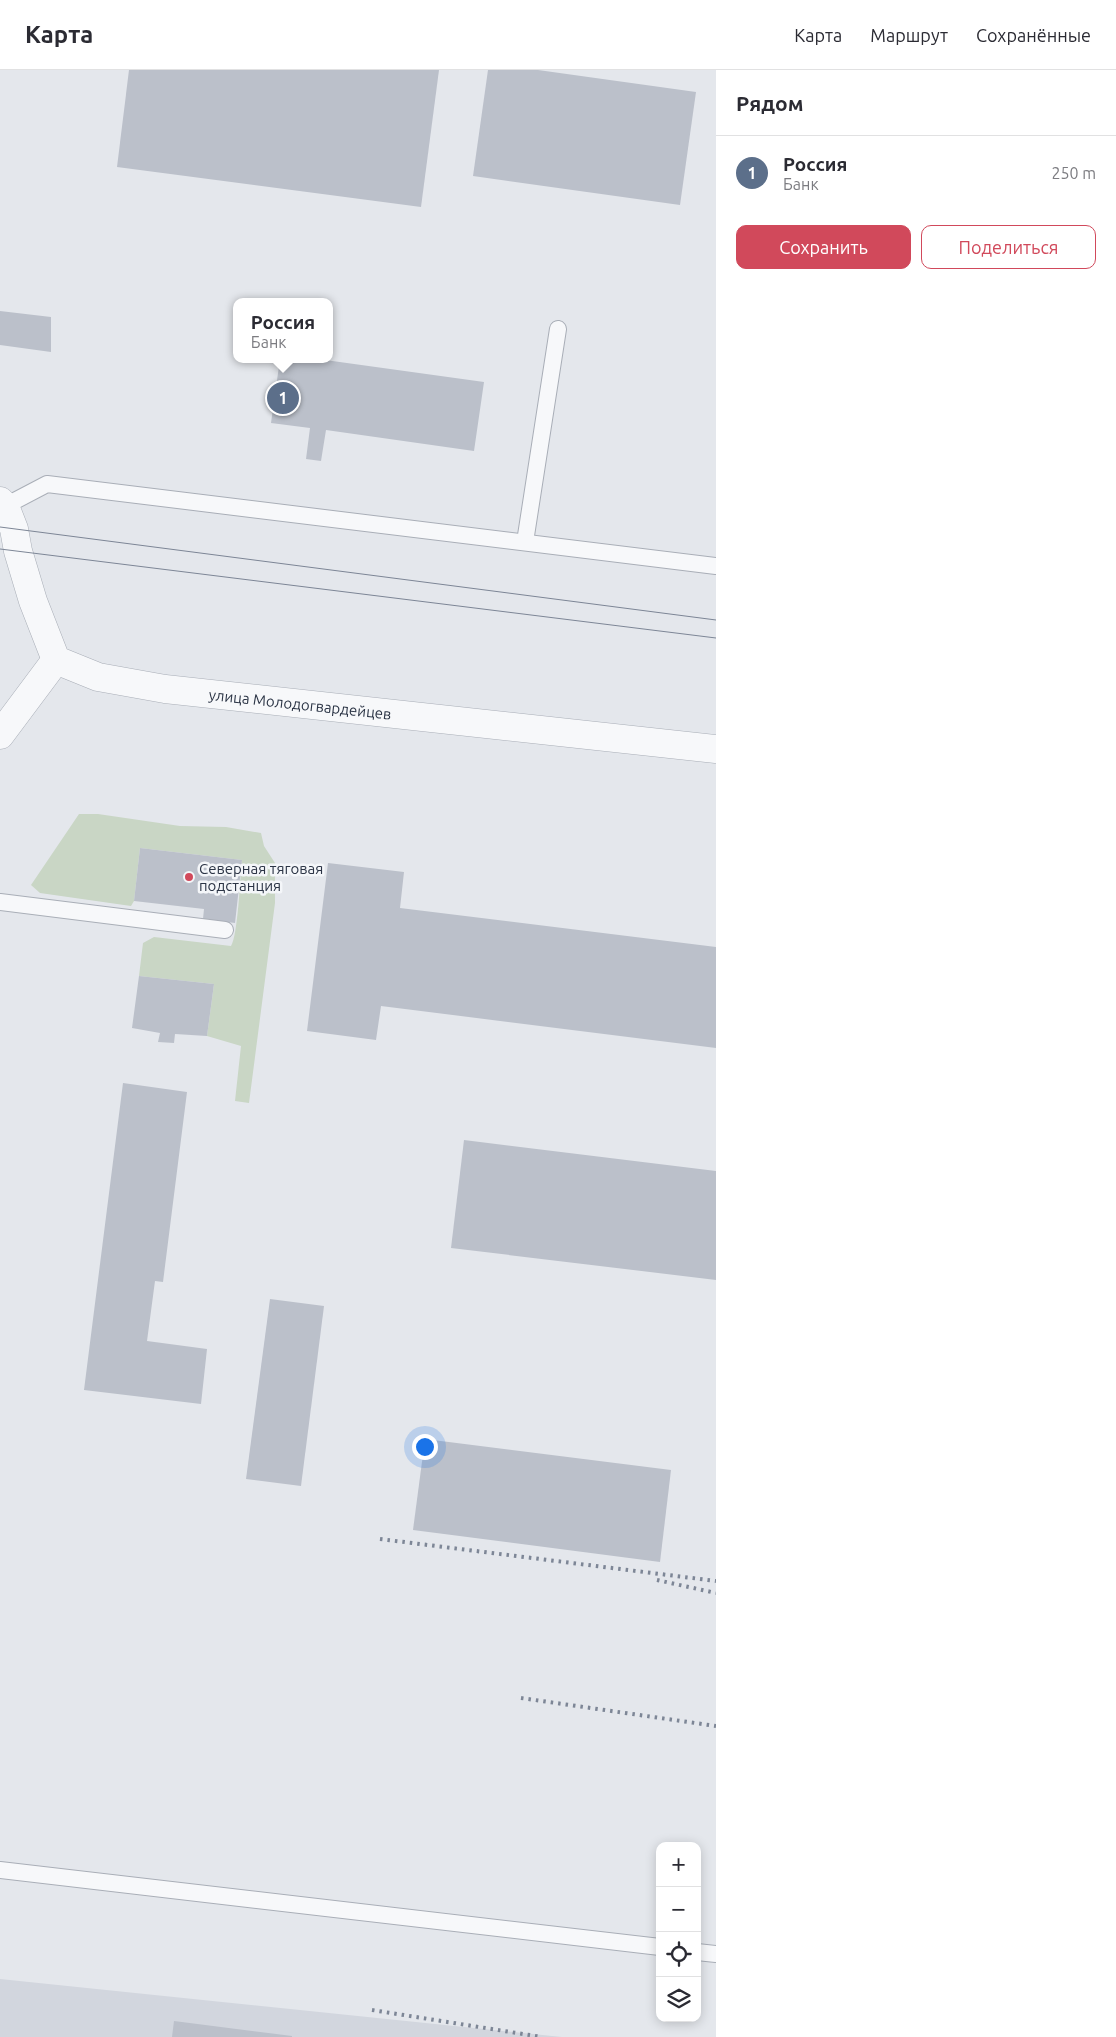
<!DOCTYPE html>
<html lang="ru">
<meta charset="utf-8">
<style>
:root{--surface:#fff;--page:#f2f2f3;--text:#2b2b33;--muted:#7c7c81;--line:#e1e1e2;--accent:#d1495b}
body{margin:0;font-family:Ubuntu,sans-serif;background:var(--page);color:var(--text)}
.controls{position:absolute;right:15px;bottom:15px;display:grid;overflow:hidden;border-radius:10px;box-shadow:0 2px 12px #0003}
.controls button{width:45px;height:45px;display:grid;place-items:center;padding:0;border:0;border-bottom:1px solid var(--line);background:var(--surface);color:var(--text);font:25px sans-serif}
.you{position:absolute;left:424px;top:1376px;width:18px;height:18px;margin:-12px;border:4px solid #fff;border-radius:50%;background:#1a73e8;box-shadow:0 0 0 8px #1a73e833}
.badge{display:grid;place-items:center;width:32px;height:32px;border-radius:50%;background:var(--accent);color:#fff;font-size:16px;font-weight:700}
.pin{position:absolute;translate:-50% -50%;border:2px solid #fff;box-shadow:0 1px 5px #0006}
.popup{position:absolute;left:233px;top:228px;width:100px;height:65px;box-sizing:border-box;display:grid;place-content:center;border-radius:10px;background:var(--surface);filter:drop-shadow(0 1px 4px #0005);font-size:16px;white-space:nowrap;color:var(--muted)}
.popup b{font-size:19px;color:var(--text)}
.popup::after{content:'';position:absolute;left:50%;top:100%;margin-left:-10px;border:10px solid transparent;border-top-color:var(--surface)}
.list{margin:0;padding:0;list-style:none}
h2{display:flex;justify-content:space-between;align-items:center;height:65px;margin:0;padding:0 20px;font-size:21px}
h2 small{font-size:16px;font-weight:400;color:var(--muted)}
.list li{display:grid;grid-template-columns:32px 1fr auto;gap:15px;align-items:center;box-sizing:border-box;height:75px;padding:0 20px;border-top:1px solid var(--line)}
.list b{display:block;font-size:19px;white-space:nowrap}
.list p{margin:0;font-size:16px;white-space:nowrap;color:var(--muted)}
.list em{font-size:16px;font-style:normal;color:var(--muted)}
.actions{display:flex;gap:10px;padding:15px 20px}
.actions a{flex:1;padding:11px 0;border:1px solid var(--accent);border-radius:10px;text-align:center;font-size:18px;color:var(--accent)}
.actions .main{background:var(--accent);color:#fff}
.icon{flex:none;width:28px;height:28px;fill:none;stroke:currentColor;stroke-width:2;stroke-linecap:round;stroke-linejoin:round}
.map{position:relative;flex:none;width:716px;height:1967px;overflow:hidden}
header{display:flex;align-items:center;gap:30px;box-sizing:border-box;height:70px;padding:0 25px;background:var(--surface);border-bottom:1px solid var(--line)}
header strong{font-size:24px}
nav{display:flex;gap:28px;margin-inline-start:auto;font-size:18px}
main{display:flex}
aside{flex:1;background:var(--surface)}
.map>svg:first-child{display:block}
</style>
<header>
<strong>Карта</strong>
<nav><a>Карта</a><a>Маршрут</a><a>Сохранённые</a></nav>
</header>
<main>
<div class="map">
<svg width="716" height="1967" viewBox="0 0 716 1967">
<rect width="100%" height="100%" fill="#e4e7ec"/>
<polygon fill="#d2d6de" points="0,1909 562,1967 0,1967"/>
<path fill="#c9d6c5" d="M79,744h19l82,12 46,1 35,6 3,13 11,17v40l-26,200 -14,-2 6,-55 -34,-10 7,-52 -75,-8 4,-33 11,-6 77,9c7,-11 9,-68 11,-86l-102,-12 -6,53 -3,5 -91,-13 -9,-8z"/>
<g fill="#bbc0ca">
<polygon points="129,0 439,0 421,137 117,97"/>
<polygon points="488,0 538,0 696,22 680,135 473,106"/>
<polygon points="0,241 51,247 51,282 0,275"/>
<polygon points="280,289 318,289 484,312 474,381 326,360 321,391 306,389 310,358 271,353"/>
<polygon points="140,778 242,790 235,853 203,849 204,839 134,831"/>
<polygon points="328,793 404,802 400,838 716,877 716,978 381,936 376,970 307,961"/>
<polygon points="139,906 214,914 207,966 175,964 174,973 158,972 160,963 132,958"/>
<polygon points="123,1013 187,1022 163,1212 155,1211 147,1271 207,1279 201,1334 84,1320"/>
<polygon points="464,1070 716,1101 716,1210 451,1178"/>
<polygon points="270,1229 324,1236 301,1416 246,1409"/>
<polygon points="425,1369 671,1400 660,1492 413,1460"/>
<polygon points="174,1951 292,1966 292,1967 172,1967"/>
</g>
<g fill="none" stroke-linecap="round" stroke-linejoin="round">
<g stroke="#a9aeb7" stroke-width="18">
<g id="service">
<polyline points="5,436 47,414 716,496"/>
<polyline points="525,472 558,259"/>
<polyline points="0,832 225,860"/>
<polyline points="0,1800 660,1877"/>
<polyline points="697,1882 716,1884"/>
</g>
</g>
<g stroke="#a9aeb7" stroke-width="29">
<polyline id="minor" points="0,665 56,590"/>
</g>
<g stroke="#a9aeb7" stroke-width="29">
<g id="tertiary">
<path id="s1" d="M0,431l5,5 9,23 4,22 15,50 23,59 42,17 67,12 551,60"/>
</g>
</g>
<use href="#service" stroke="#f7f8fa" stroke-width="16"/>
<use href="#minor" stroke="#f7f8fa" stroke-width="28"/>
<use href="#tertiary" stroke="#f7f8fa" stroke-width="28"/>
<g stroke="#7d8696" stroke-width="1">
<polyline points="0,457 716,550"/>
<polyline points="0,479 716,568"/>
</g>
<g stroke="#7d8696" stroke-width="4" stroke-dasharray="2.5 5" stroke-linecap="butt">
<polyline points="380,1469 716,1511"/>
<polyline points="657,1510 716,1523"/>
<polyline points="521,1628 716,1656"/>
<polyline points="372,1940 542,1967"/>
</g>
</g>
<circle fill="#d1495b" stroke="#f4f6f9" stroke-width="2" cx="189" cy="807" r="5"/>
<g text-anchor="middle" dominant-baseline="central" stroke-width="5" stroke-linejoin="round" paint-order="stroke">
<g font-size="15" fill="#2b3445" stroke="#f4f6f9">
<text stroke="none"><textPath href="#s1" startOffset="419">улица Молодогвардейцев</textPath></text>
</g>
<g font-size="15" fill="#2b3445" stroke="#f4f6f9" text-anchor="start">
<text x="199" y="798">Северная тяговая<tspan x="199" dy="17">подстанция</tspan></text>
</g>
</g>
</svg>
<div class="controls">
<button>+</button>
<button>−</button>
<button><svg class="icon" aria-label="locate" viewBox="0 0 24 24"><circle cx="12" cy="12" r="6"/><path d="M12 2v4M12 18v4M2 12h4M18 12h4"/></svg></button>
<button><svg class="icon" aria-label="layers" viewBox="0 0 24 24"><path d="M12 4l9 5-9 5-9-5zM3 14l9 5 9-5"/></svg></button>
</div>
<div class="you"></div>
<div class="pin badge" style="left:283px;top:328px;background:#5c6f8a">1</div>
<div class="popup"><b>Россия</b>Банк</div>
</div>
<aside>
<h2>Рядом<small></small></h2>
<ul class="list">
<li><span class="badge" style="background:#5c6f8a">1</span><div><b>Россия</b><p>Банк</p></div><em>250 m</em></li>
</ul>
<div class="actions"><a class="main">Сохранить</a><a>Поделиться</a></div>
</aside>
</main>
